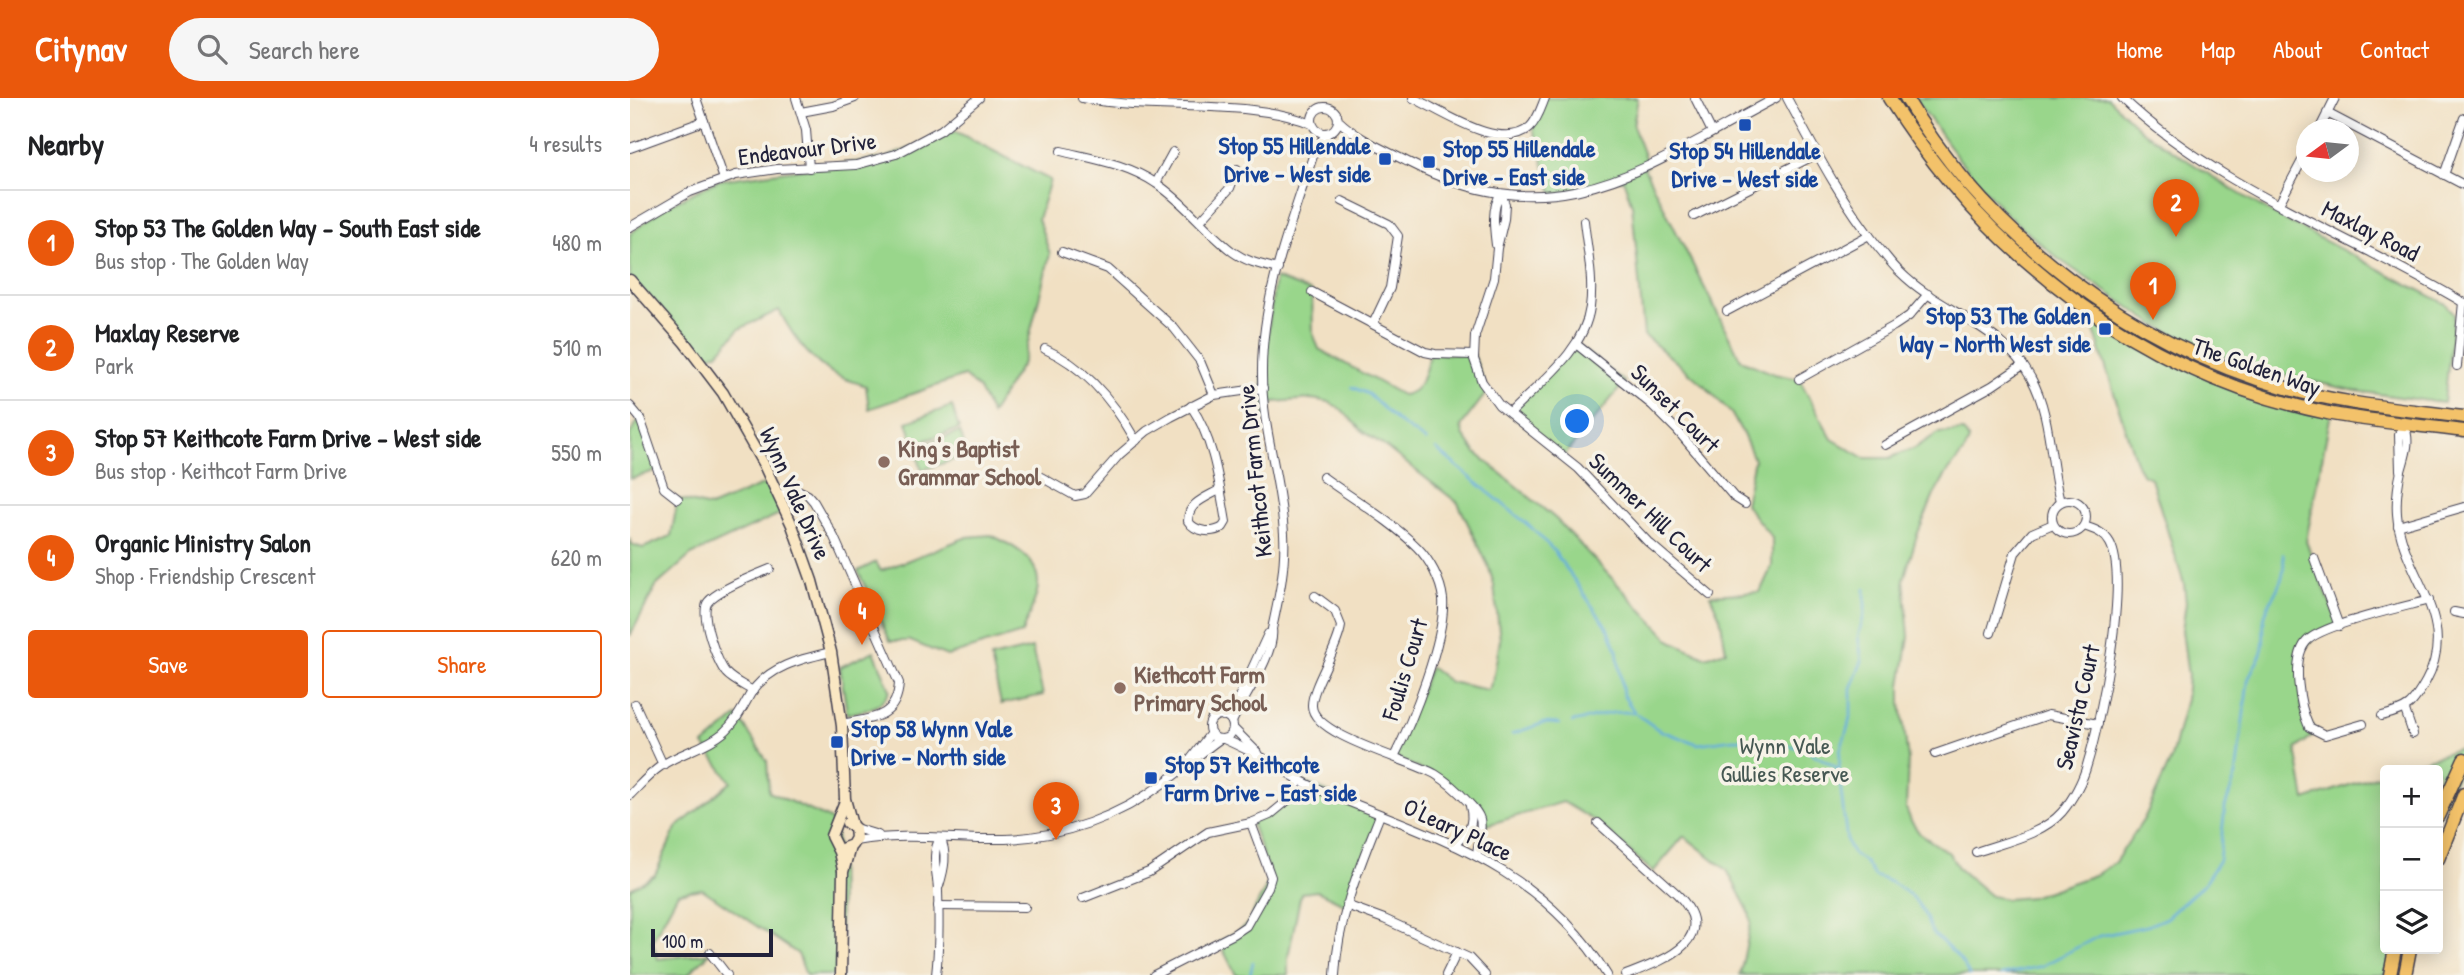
<!DOCTYPE html>
<meta charset="utf-8">
<style>
:root{--surface:#fff;--page:#f6f6f6;--text:#202124;--muted:#757577;--line:#e0e0e0;--accent:#ea580c}
body{margin:0;font-family:"Patrick Hand",sans-serif;background:var(--page);color:var(--text)}
.controls{position:absolute;right:21px;bottom:21px;display:grid;overflow:hidden;border-radius:7px;box-shadow:0 4px 18px #0003}
.controls button{width:63px;height:63px;display:grid;place-items:center;padding:0;border:0;border-bottom:2px solid var(--line);background:var(--surface);color:var(--text);font:35px sans-serif}
.compass{position:absolute;left:1666px;top:21px;width:63px;height:63px;border-radius:50%;background:var(--surface);box-shadow:0 4px 18px #0003;rotate:255deg}
.scale{position:absolute;left:21px;bottom:18px;width:122px;box-sizing:border-box;padding-left:7px;border:4px solid #22223b;border-top:0;font-size:19px;line-height:24px;white-space:nowrap;color:#22223b;-webkit-text-stroke:5px #f7f3e8;paint-order:stroke}
.you{position:absolute;left:948px;top:324px;width:24px;height:24px;margin:-18px;border:5px solid #fff;border-radius:50%;background:#1a73e8;box-shadow:0 0 0 10px #1a73e833}
.badge{display:grid;place-items:center;width:46px;height:46px;border-radius:50%;background:var(--accent);color:#fff;font-size:23px;font-weight:700}
.pin{position:absolute;translate:-50% -58px;filter:drop-shadow(0 2px 4px #0008)}
.pin::after{content:'';position:absolute;top:37px;width:24px;height:21px;background:inherit;clip-path:polygon(0 0,100% 0,50% 100%)}
.list{margin:0;padding:0;list-style:none}
h2{display:flex;justify-content:space-between;align-items:center;height:91px;margin:0;padding:0 28px;font-size:30px}
h2 small{font-size:23px;font-weight:400;color:var(--muted)}
.list li{display:grid;grid-template-columns:46px 1fr auto;gap:21px;align-items:center;box-sizing:border-box;height:105px;padding:0 28px;border-top:2px solid var(--line)}
.list b{display:block;font-size:26px;white-space:nowrap}
.list p{margin:0;font-size:23px;white-space:nowrap;color:var(--muted)}
.list em{font-size:23px;font-style:normal;color:var(--muted)}
.actions{display:flex;gap:14px;padding:21px 28px}
.actions a{flex:1;padding:16px 0;border:2px solid var(--accent);border-radius:7px;text-align:center;font-size:24px;color:var(--accent)}
.actions .main{background:var(--accent);color:#fff}
.icon{flex:none;width:38px;height:38px;fill:none;stroke:currentColor;stroke-width:2;stroke-linecap:round;stroke-linejoin:round}
.map{position:relative;flex:none;width:1834px;height:877px;overflow:hidden}
header{display:flex;align-items:center;gap:42px;box-sizing:border-box;height:98px;padding:0 35px;background:var(--accent);color:#fff}
header strong{font-size:33px}
nav{display:flex;gap:38px;margin-inline-start:auto;font-size:24px}
.search{width:490px;height:63px;background:var(--page);display:flex;align-items:center;gap:18px;box-sizing:border-box;padding:0 24px;border-radius:38px;color:var(--muted);font-size:26px}
main{display:flex}
aside{flex:1;background:var(--surface)}
.map>svg:first-child{display:block}
</style>
<header>
<strong>Citynav</strong>
<div class="search"><svg class="icon" aria-label="search" viewBox="0 0 24 24"><circle cx="10" cy="10" r="6"/><path d="M15 15l6 6"/></svg>Search here</div>
<nav><a>Home</a><a>Map</a><a>About</a><a>Contact</a></nav>
</header>
<main>
<aside>
<h2>Nearby<small>4 results</small></h2>
<ul class="list">
<li><span class="badge">1</span><div><b>Stop 53 The Golden Way - South East side</b><p>Bus stop · The Golden Way</p></div><em>480 m</em></li>
<li><span class="badge">2</span><div><b>Maxlay Reserve</b><p>Park</p></div><em>510 m</em></li>
<li><span class="badge">3</span><div><b>Stop 57 Keithcote Farm Drive - West side</b><p>Bus stop · Keithcot Farm Drive</p></div><em>550 m</em></li>
<li><span class="badge">4</span><div><b>Organic Ministry Salon</b><p>Shop · Friendship Crescent</p></div><em>620 m</em></li>
</ul>
<div class="actions"><a class="main">Save</a><a>Share</a></div>
</aside>
<div class="map">
<svg width="1834" height="877" viewBox="0 0 1834 877">
<rect width="100%" height="100%" fill="#f7f3e8"/>
<filter id="ink" filterUnits="userSpaceOnUse"><feTurbulence type="fractalNoise" baseFrequency=".0143" numOctaves="2"/><feDisplacementMap in="SourceGraphic" scale="14" xChannelSelector="R" yChannelSelector="G"/><feConvolveMatrix kernelMatrix="1 2 1 2 8 2 1 2 1" color-interpolation-filters="sRGB"/></filter>
<filter id="wash" filterUnits="userSpaceOnUse"><feTurbulence type="fractalNoise" baseFrequency=".00686" numOctaves="4" result="noise"/><feDisplacementMap in="SourceGraphic" scale="28" xChannelSelector="R" yChannelSelector="G"/><feGaussianBlur stdDeviation="1.57" result="paint"/><feColorMatrix in="noise" values="0 0 0 0 0 0 0 0 0 0 0 0 0 0 0 0 0 1.4 0 .05"/><feComposite in="paint" operator="in"/></filter>
<g filter="url(#wash)">
<rect width="100%" height="100%" fill="#f1e0c3"/>
<g fill="#99d68b" stroke="#5e7c63" stroke-width="2">
<path d="M915,0h93l-5,28 15,40 -4,2 97,192 33,14 25,5 33,60 33,19h24l26,-10 23,-15 25,-2 6,9 -4,10 -18,23 -13,22 -17,40 -13,44 5,58 -8,48v18l7,56 -2,49 5,13 9,13 29,19 10,16 32,27 16,3 24,-2 66,-23 18,-12 29,-43 26,-57 16,-63 2,-23 -6,-46 4,-27 -2,-19 -33,-106 -8,-3 -6,-10 -50,-157 109,61 135,44 -25,128 33,85 -21,8 -17,18 1,60 15,20 -21,17 9,51 80,-27v176h10l-5,26h-650l11,-53 -2,-10 -22,-42 -43,-34 -31,36 -55,-49 -35,-21 -76,23 -7,-18 -11,-4 -19,-20 -56,-26 36,-90 20,15 38,8 5,-10 7,-40 -6,-55 -6,-20 -30,-62 -75,-58 -21,-14 -20,-21 -13,-8 -17,-3 -39,3 -8,19 -3,-43 13,-100 37,14 1,41 6,16 83,46c22,-3 22,-24 28,-42l44,2 13,37 -26,34 2,9 13,18 80,66 115,122 34,16 21,-6 -6,-34 -10,-22 50,-3 12,-26v-28l-27,-34 9,-45 -12,-27 -11,-19 -26,-27 -61,-51 -12,-130 -9,-26 -70,16 -21,-70z"/>
<polygon points="1285,0 1478,0 1512,33 1605,93 1649,119 1816,206 1824,215 1814,305 1726,293 1662,279 1584,255 1527,228 1427,160 1374,114 1327,59"/>
<path d="M325,33l95,49 -12,39 12,35 -27,108 -32,52 -12,-25 -15,-13 -95,33 -3,-23c-11,-4 -22,-7 -32,-12 -24,-13 -43,-41 -55,-64l-40,19 -21,24 -12,4 -74,-76 -2,-5v-42l34,-27 55,-27 166,-22z"/>
<polygon points="946,246 995,284 933,359 880,315"/>
<polygon points="322,308 329,331 284,346 277,324"/>
<polygon points="10,320 28,372 0,381 0,336"/>
<polygon points="330,334 338,357 292,372 285,350"/>
<polygon points="142,383 156,413 61,457 26,488 0,538 0,442 3,447 13,450 41,438 48,401 80,409"/>
<path d="M361,437c21,10 48,23 47,50 0,12 -12,36 -16,48l-75,23 -39,-16 -2,1h-16l-32,-70 18,-9 5,9 86,-34z"/>
<polygon points="402,550 413,597 371,606 361,560"/>
<path d="M244,553l16,39c-8,19 -25,20 -43,24l-7,-47z"/>
<polygon points="108,618 137,663 139,694 195,719 207,726 204,729 209,754 211,877 176,877 168,856 72,791 48,795 22,843 28,861 80,855 57,877 0,877 0,791 25,777 46,730 101,684 74,647"/>
<polygon points="1834,649 1834,661 1808,718 1808,672 1765,672"/>
<polygon points="670,682 750,717 716,807 687,793 671,795 658,859 658,877 606,877 589,844 616,828 641,779 621,725 649,711"/>
</g>
<g fill="none" stroke-linecap="round" stroke-linejoin="round">
<g stroke="#64addb" stroke-width="2.5">
<polyline points="722,289 738,296 767,323 796,343"/>
<polyline points="806,351 903,431 924,453 979,532 987,552 993,597 1005,615 1029,632 1068,646 1103,641 1144,643 1176,652 1206,669 1209,676"/>
<path d="M1235,490v24l-7,24 4,25 -11,27v29l-11,34 -1,23 8,68 5,11 13,9 9,14c21,6 40,18 51,39 3,6 4,14 9,19 13,14 28,23 35,41"/>
<path d="M942,624c21,-3 41,-13 61,-9"/>
<polyline points="882,636 914,625 930,626"/>
<polyline points="620,877 623,864"/>
<path d="M1371,877l41,-9 57,-30 48,-10 19,-8 38,-34 15,-24 6,-53 11,-32 12,-94c4,-14 11,-19 14,-30 4,-13 -1,-27 4,-39 9,-24 21,-30 17,-58"/>
</g>
</g>
</g>
<g filter="url(#ink)">
<g fill="none" stroke-linecap="round" stroke-linejoin="round">
<g stroke="#413e4f" stroke-width="10">
<g id="street">
<polyline points="66,0 94,81"/>
<polyline points="166,0 176,32 179,70"/>
<path d="M452,0c70,14 169,0 230,26"/>
<path d="M783,0c29,13 88,55 117,29 8,-8 11,-19 15,-29"/>
<polyline points="1065,0 1082,34"/>
<path d="M1157,0c29,54 53,101 92,150 7,8 13,17 21,24 40,40 103,54 131,106 20,35 19,85 29,124"/>
<path d="M1492,0c97,92 229,137 342,205"/>
<circle cx="695" cy="22" r="13"/>
<polyline points="171,14 203,8 225,0"/>
<polyline points="1697,15 1834,87"/>
<path d="M708,22c21,20 47,30 72,43 149,76 236,3 366,-65"/>
<polyline points="1689,32 1705,0"/>
<polyline points="0,50 74,23"/>
<path d="M431,53c33,8 67,13 96,33 29,19 49,48 76,68 14,10 29,13 45,17"/>
<polyline points="1814,77 1834,20"/>
<polyline points="526,85 543,54"/>
<polyline points="871,96 875,106 874,121 867,150 864,180 845,238 844,261 852,284 869,307 948,370 1018,444 1080,497"/>
<polyline points="712,103 759,126 768,138 760,190 743,226"/>
<polyline points="1649,106 1676,55"/>
<polyline points="1064,118 1187,56"/>
<polyline points="570,123 600,90 607,71"/>
<polyline points="0,129 60,94 106,77 147,71 226,67 266,56 311,32 349,0"/>
<path d="M866,147c-2,-16 -5,-38 5,-51"/>
<polyline points="432,154 478,171 544,230 570,263 584,297"/>
<polyline points="682,194 795,254 805,256 844,257"/>
<polyline points="1097,213 1239,137"/>
<polyline points="946,246 1022,307 1047,332 1104,399 1115,406"/>
<path d="M415,251c41,18 69,53 91,92"/>
<polyline points="1827,268 1833,204"/>
<polyline points="1169,281 1264,228 1279,218 1298,196"/>
<polyline points="0,308 10,320 34,390 48,401"/>
<path d="M561,308c23,34 28,76 35,116l-3,5c-11,7 -28,5 -35,-6 0,-18 17,-23 31,-31"/>
<path d="M880,315c29,-30 74,-61 80,-106 4,-28 -3,-58 -6,-86"/>
<polyline points="1255,347 1362,288 1393,267"/>
<polyline points="1770,372 1769,337 1774,326"/>
<polyline points="411,379 445,398 455,396 489,357 517,333 541,319 584,297 633,290"/>
<path d="M693,379c30,22 67,43 94,70 13,13 24,34 26,52 3,38 -31,123 -49,158"/>
<path d="M149,397l17,-6 12,6 6,7 20,35 65,146c-2,37 -29,35 -58,41"/>
<circle cx="1439" cy="419" r="17"/>
<polyline points="1768,428 1834,409"/>
<polyline points="1684,460 1709,528"/>
<path d="M685,498l20,15 6,15c-3,23 -30,62 -29,80 1,30 99,54 123,68 13,8 23,17 33,28 5,5 10,10 12,17 3,11 -3,26 -3,37"/>
<polyline points="1824,514 1834,516"/>
<polyline points="1361,535 1385,455 1402,435 1423,426"/>
<path d="M123,593c-8,-5 -21,-11 -27,-18 -9,-10 -27,-60 -18,-71 9,-12 47,-27 62,-33"/>
<polyline points="5,606 33,667"/>
<polyline points="1775,612 1783,636"/>
<circle cx="591" cy="629" r="12"/>
<polyline points="593,618 609,599 638,536"/>
<path d="M1752,618c27,-7 30,-10 44,-35 35,-64 -25,-106 -29,-167 -1,-14 1,-30 4,-43 5,-18 10,-29 3,-47"/>
<path d="M602,624c10,-23 44,-68 40,-93 7,-32 14,-63 12,-95 -3,-54 -22,-105 -22,-159 -1,-79 30,-154 54,-228l12,-14"/>
<path d="M1733,626l-38,11 -16,-8c-9,-20 -18,-67 -3,-85 14,-17 98,-35 123,-42"/>
<polyline points="603,630 628,655"/>
<path d="M594,641c13,6 26,12 39,19 18,10 35,23 55,31 113,48 221,74 289,186"/>
<polyline points="1305,656 1418,617 1468,626"/>
<polyline points="560,662 581,635"/>
<path d="M0,697c10,-10 19,-21 31,-29 20,-14 44,-18 62,-33 13,-11 20,-26 28,-40 18,-27 50,-34 80,-41"/>
<path d="M968,725l78,70c48,47 -14,68 -50,82"/>
<polyline points="225,730 248,737"/>
<path d="M225,743c50,-9 100,-1 150,-2 58,-2 114,-22 160,-57 19,-13 36,-30 55,-43"/>
<path d="M823,747c15,-11 22,-20 17,-39"/>
<path d="M1346,754c28,-10 66,-17 86,-40 11,-13 21,-32 25,-47 13,-42 43,-185 23,-222 -6,-11 -15,-13 -26,-17"/>
<path d="M309,788c5,-16 9,-33 1,-48"/>
<polyline points="453,800 519,774 578,734 621,725 640,717 657,703 670,682"/>
<polyline points="716,807 754,821 839,860 855,877"/>
<polyline points="308,808 395,809"/>
<polyline points="80,855 97,877"/>
<path d="M306,877c3,-27 3,-56 2,-83 0,-19 -8,-37 2,-54"/>
<polyline points="524,877 604,836 616,828 638,789 641,779 621,725"/>
<path d="M705,877c3,-58 24,-107 45,-160"/>
<polyline points="816,877 827,854"/>
</g>
</g>
<g stroke="#413e4f" stroke-width="13">
<g id="secondary">
<polyline points="0,182 55,245 93,295 134,367 162,427 182,483 201,554 212,628 215,701 222,727"/>
<polyline points="214,750 222,747 226,740 225,730 217,725"/>
<polyline points="213,772 209,754 201,738 215,703"/>
<polyline points="211,877 213,774 220,749"/>
</g>
</g>
<g stroke="#413e4f" stroke-width="15">
<g id="primary">
<path d="M1259,0c100,160 256,279 443,316 44,8 88,11 132,17"/>
<path d="M1276,0c83,139 224,245 380,290 58,17 118,21 178,29"/>
<polyline points="1808,718 1834,661"/>
<polyline points="1808,761 1834,696"/>
<polyline points="1760,877 1765,851"/>
<polyline points="1775,877 1780,851"/>
</g>
</g>
<use href="#street" stroke="#fff" stroke-width="8"/>
<use href="#secondary" stroke="#fae7c3" stroke-width="10"/>
<use href="#primary" stroke="#f3c26a" stroke-width="12"/>
</g>
</g>
<g fill="#1a4fb4" stroke="#f7f3e8" stroke-width="2.5">
<rect x="1108" y="20" width="14" height="14" rx="3.5"/>
<rect x="748" y="54" width="14" height="14" rx="3.5"/>
<rect x="792" y="57" width="14" height="14" rx="3.5"/>
<rect x="1468" y="224" width="14" height="14" rx="3.5"/>
<rect x="200" y="637" width="14" height="14" rx="3.5"/>
<rect x="514" y="673" width="14" height="14" rx="3.5"/>
</g>
<g fill="#8d6e63" stroke="#f7f3e8" stroke-width="2.5">
<circle cx="254" cy="364" r="7"/>
<circle cx="490" cy="590" r="7"/>
</g>
<g text-anchor="middle" dominant-baseline="central" stroke-width="7" stroke-linejoin="round" paint-order="stroke">
<g font-size="24" font-weight="bold" fill="#164399" stroke="#f7f3e8" text-anchor="start">
<text x="741" y="47" text-anchor="end">Stop 55 Hillendale<tspan x="741" dy="28">Drive - West side</tspan></text>
<text x="813" y="50">Stop 55 Hillendale<tspan x="813" dy="28">Drive - East side</tspan></text>
<text x="1115" y="52" text-anchor="middle">Stop 54 Hillendale<tspan x="1115" dy="28">Drive - West side</tspan></text>
<text x="1461" y="217" text-anchor="end">Stop 53 The Golden<tspan x="1461" dy="28">Way - North West side</tspan></text>
<text x="221" y="630">Stop 58 Wynn Vale<tspan x="221" dy="28">Drive - North side</tspan></text>
<text x="535" y="666">Stop 57 Keithcote<tspan x="535" dy="28">Farm Drive - East side</tspan></text>
</g>
<g font-size="24" fill="#22223b" stroke="#f7f3e8">
<text transform="translate(177 50) rotate(-7)">Endeavour Drive</text>
<text transform="translate(1741 132) rotate(27)">Maxlay Road</text>
<text transform="translate(1627 268) rotate(19)">The Golden Way</text>
<text transform="translate(1046 310) rotate(45)">Sunset Court</text>
<text transform="translate(624 373) rotate(-96)">Keithcot Farm Drive</text>
<text transform="translate(166 395) rotate(66)">Wynn Vale Drive</text>
<text transform="translate(1021 414) rotate(44)">Summer Hill Court</text>
<text transform="translate(774 571) rotate(-73)">Foulis Court</text>
<text transform="translate(1447 609) rotate(-77)">Seavista Court</text>
<text transform="translate(828 731) rotate(25)">O'Leary Place</text>
</g>
<g font-size="24" font-weight="bold" fill="#785e54" stroke="#f7f3e8" text-anchor="start">
<text x="268" y="350">King's Baptist<tspan x="268" dy="28">Grammar School</tspan></text>
<text x="504" y="576">Kiethcott Farm<tspan x="504" dy="28">Primary School</tspan></text>
</g>
<g font-size="24" fill="#465853" stroke="#f7f3e8">
<text x="1155" y="647">Wynn Vale<tspan x="1155" dy="28">Gullies Reserve</tspan></text>
</g>
</g>
</svg>
<div class="controls">
<button>+</button>
<button>−</button>
<button><svg class="icon" aria-label="layers" viewBox="0 0 24 24"><path d="M12 4l9 5-9 5-9-5zM3 14l9 5 9-5"/></svg></button>
</div>
<svg class="compass" viewBox="-18 -18 36 36"><path d="M0-13l5 13h-10z" fill="#e53935"/><path d="M0 13l5-13h-10z" fill="#757577"/></svg>
<div class="scale">100 m</div>
<div class="you"></div>
<div class="pin badge" style="left:1523px;top:222px">1</div>
<div class="pin badge" style="left:1546px;top:139px">2</div>
<div class="pin badge" style="left:426px;top:742px">3</div>
<div class="pin badge" style="left:232px;top:547px">4</div>
</div>
</main>
